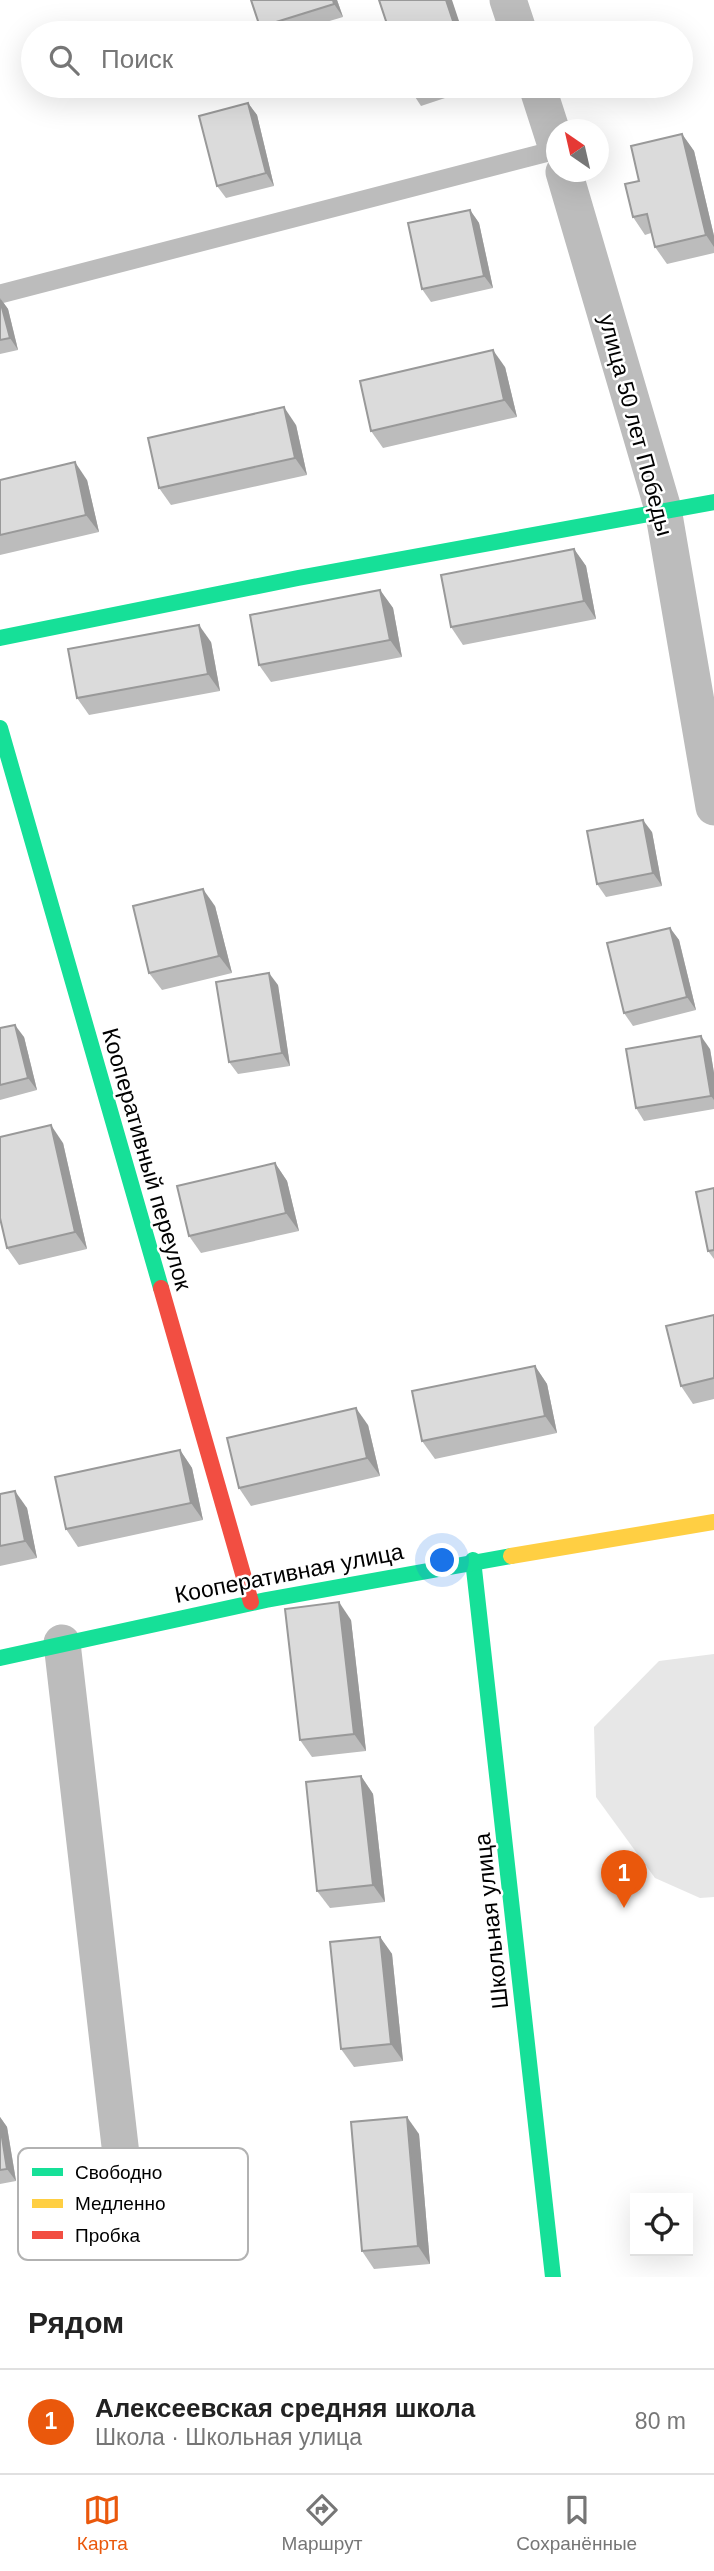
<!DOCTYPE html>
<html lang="ru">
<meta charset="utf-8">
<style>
:root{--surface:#fff;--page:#f6f6f6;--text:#222;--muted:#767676;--line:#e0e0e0;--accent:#ea580c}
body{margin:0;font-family:Helvetica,sans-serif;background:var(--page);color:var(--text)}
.controls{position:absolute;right:21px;bottom:21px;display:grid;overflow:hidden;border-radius:0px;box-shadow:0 7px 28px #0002}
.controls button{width:63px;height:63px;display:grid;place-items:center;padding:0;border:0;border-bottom:2px solid var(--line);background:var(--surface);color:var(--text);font:35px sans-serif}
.compass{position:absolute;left:546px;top:119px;width:63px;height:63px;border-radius:50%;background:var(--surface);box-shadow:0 7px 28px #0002;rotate:326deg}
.you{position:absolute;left:443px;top:1561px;width:24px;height:24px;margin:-18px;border:5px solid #fff;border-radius:50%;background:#1a73e8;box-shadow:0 0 0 10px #1a73e833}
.badge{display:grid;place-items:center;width:46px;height:46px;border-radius:50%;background:var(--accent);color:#fff;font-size:23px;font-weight:700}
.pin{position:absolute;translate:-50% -58px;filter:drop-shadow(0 2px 4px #0008)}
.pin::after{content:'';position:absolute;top:37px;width:24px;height:21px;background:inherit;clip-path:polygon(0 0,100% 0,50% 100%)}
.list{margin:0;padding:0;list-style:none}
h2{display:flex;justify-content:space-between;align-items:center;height:91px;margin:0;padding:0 28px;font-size:30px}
h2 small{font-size:23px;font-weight:400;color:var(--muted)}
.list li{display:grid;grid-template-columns:46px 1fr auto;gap:21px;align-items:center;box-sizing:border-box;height:105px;padding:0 28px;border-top:2px solid var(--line)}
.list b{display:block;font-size:26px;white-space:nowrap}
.list p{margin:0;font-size:23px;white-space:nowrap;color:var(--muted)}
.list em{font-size:23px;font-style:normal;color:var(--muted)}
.icon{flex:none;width:38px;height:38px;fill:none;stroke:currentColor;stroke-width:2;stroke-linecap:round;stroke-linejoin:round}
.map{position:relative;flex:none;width:714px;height:2277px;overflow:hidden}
.search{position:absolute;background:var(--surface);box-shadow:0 7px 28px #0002;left:21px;right:21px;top:21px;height:77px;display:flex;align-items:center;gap:18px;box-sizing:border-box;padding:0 24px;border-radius:38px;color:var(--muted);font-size:26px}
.sheet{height:196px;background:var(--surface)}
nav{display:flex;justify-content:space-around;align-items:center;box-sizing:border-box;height:98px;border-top:2px solid var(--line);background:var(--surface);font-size:19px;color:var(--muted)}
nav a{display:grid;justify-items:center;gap:4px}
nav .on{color:var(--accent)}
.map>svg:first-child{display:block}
</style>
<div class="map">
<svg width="714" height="2277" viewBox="0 0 714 2277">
<rect width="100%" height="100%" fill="#fff"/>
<polygon fill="#e7e7e7" points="714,1654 714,1897 700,1898 655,1878 596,1797 594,1727 659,1661"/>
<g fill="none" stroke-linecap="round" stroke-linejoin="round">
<polyline stroke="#bcbcbc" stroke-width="19" points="0,294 556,150"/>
<g stroke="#bcbcbc" stroke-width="37">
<polyline points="508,0 519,33"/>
<polyline points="537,86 556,145"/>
<polyline points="564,172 663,509 714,807"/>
<polyline points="62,1643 123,2172"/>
</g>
<g stroke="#16e098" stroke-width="16">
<polyline points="0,638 298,578 714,502"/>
<polyline points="0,728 161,1288"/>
<polyline points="473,1560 553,2277"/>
<polyline points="0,1658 266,1600 511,1556"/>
</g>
<polyline stroke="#ffcf43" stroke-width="16" points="511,1556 714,1522"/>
<polyline stroke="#f24e42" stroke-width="16" points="161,1288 251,1602"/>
</g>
<g fill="#bcbcbc">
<polygon points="251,0 337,0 343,17 289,33 264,33 260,27"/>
<polygon points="408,86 481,86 421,106"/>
<polygon points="248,103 257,115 274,186 226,198 217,186"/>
<polygon points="682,134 694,151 714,236 714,253 667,264 655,247 651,233 645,235 633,217 639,181"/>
<polygon points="470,210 479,223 493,288 431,302 422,289"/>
<polygon points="0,298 8,309 18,350 0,354"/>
<polygon points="505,367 517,417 383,448 371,431"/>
<polygon points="296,425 307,475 171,505 159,488"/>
<polygon points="0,480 87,480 99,532 0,555"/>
<polygon points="574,549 586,566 596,619 463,645 451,627"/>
<polygon points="380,590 393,608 402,657 271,682 259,665"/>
<polygon points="211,642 220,691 89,715 77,698"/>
<polygon points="652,832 662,886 606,897 597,884"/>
<polygon points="215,906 232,973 162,990 149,973"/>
<polygon points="670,928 679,940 696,1010 633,1026 624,1013"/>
<polygon points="278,985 290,1066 238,1074 229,1062"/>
<polygon points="0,1028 24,1037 37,1090 0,1100"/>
<polygon points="710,1049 714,1073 714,1109 644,1121 636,1108"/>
<polygon points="63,1143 87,1249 19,1265 7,1248"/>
<polygon points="275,1163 287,1181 299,1231 201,1253 189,1236"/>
<polygon points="714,1188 714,1259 708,1251"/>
<polygon points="714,1315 714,1399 693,1404 681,1386"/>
<polygon points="535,1366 547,1384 557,1433 435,1459 422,1441"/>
<polygon points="368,1425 380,1476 251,1506 239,1488"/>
<polygon points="180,1450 192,1468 203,1520 78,1547 66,1529"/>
<polygon points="0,1494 27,1508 37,1558 0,1566"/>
<polygon points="351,1620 366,1751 312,1757 300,1740"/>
<polygon points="361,1776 373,1794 385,1902 330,1908 317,1891"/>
<polygon points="380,1937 392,1954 403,2061 354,2067 341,2049"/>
<polygon points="0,2117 7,2127 16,2181 0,2184"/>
<polygon points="419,2134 430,2264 374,2269 362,2251"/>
</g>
<g fill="#999">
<polygon points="333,0 337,0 343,17 334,4"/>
<polygon points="446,0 452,0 463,33 457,33"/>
<polygon points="248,103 257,115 274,186 266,173"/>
<polygon points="682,134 694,151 714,236 714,247 706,235"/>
<polygon points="470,210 479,223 493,288 484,276"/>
<polygon points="0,298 8,309 18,350 10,338"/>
<polygon points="493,350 505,367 517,417 504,400"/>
<polygon points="284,407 296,425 307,475 295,458"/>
<polygon points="75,462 87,480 99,532 86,515"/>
<polygon points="574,549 586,566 596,619 584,601"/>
<polygon points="380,590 393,608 402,657 390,640"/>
<polygon points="199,625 211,642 220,691 208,674"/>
<polygon points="643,820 652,832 662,886 653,873"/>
<polygon points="203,889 215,906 232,973 219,956"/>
<polygon points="670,928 679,940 696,1010 687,997"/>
<polygon points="269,973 278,985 290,1066 282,1053"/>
<polygon points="15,1025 24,1037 37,1090 28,1078"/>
<polygon points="701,1036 710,1049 714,1073 714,1100 711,1096"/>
<polygon points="51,1125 63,1143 87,1249 75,1232"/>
<polygon points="275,1163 287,1181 299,1231 286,1213"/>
<polygon points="535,1366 547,1384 557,1433 545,1416"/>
<polygon points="356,1408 368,1425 380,1476 367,1458"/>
<polygon points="180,1450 192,1468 203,1520 191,1503"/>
<polygon points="15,1491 27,1508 37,1558 25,1541"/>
<polygon points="339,1602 351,1620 366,1751 354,1734"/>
<polygon points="361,1776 373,1794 385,1902 373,1885"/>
<polygon points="380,1937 392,1954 403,2061 391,2044"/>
<polygon points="0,2117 7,2127 16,2181 7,2169 0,2125"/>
<polygon points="407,2117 419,2134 430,2264 418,2246"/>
</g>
<g fill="#dbdbdb" stroke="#999" stroke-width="2">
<polygon points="251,0 333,0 334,4 260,27"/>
<polygon points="379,0 446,0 457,33 390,33"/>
<polygon points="248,103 266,173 217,186 199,116"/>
<polygon points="682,134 706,235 655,247 647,214 633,217 625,184 639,181 631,146"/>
<polygon points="470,210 484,276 422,289 408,223"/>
<polygon points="0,300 10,338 0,340"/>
<polygon points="493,350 504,400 371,431 360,381"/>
<polygon points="284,407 295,458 159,488 148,438"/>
<polygon points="75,462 86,515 0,535 0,480"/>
<polygon points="574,549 584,601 451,627 441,575"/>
<polygon points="380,590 390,640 259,665 250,615"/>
<polygon points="199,625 208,674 77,698 68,649"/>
<polygon points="643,820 653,873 597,884 587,831"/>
<polygon points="203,889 219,956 149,973 133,906"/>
<polygon points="670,928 687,997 624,1013 607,943"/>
<polygon points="269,973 282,1053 229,1062 216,982"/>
<polygon points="15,1025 28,1078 0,1085 0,1028"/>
<polygon points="701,1036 711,1096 636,1108 626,1049"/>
<polygon points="51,1125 75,1232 7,1248 0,1218 0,1137"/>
<polygon points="275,1163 286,1213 189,1236 177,1186"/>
<polygon points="714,1188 714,1250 708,1251 696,1192"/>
<polygon points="714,1315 714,1378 681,1386 666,1326"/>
<polygon points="535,1366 545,1416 422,1441 412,1391"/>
<polygon points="356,1408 367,1458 239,1488 227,1438"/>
<polygon points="180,1450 191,1503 66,1529 55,1477"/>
<polygon points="15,1491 25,1541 0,1546 0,1494"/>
<polygon points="339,1602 354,1734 300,1740 285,1609"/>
<polygon points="361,1776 373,1885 317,1891 306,1782"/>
<polygon points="380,1937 391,2044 341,2049 330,1942"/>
<polygon points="407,2117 418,2246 362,2251 351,2122"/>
<polygon points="0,2125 7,2169 0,2170"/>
</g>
<g text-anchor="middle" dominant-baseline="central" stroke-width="5" stroke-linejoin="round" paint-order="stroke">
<g font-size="23" fill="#000" stroke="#fff">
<text transform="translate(636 425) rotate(75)">улица 50 лет Победы</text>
<text transform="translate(147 1159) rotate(74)">Кооперативный переулок</text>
<text transform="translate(289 1573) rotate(-11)">Кооперативная улица</text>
<text transform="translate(491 1921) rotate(-96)">Школьная улица</text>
</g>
</g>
<rect x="18" y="2148" width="230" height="112" rx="10" fill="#fff" stroke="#b2b2b2" stroke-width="2"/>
<rect x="32" y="2168" width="31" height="8" fill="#16e098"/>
<rect x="32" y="2199" width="31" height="9" fill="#ffcf43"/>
<rect x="32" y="2231" width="31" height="8" fill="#f24e42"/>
<g font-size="19" fill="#000">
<text x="75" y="2179">Свободно</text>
<text x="75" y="2210">Медленно</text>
<text x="75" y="2242">Пробка</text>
</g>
</svg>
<div class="controls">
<button><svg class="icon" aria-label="locate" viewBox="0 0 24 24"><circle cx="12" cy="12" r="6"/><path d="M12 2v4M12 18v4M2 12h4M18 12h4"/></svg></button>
</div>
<svg class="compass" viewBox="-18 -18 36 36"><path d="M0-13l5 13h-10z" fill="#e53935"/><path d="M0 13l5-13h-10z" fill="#767676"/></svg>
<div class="you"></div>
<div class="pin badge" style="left:624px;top:1908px">1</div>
<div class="search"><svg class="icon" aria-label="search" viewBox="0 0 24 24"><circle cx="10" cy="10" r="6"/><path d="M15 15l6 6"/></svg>Поиск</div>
</div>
<section class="sheet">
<h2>Рядом<small></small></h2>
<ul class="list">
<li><span class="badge">1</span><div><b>Алексеевская средняя школа</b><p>Школа · Школьная улица</p></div><em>80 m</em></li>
</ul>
</section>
<nav>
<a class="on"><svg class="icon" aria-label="map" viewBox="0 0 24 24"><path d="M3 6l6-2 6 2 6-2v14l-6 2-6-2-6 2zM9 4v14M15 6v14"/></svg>Карта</a>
<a><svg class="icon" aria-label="directions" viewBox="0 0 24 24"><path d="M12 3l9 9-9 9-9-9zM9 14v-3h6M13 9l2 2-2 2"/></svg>Маршрут</a>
<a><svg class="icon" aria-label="saved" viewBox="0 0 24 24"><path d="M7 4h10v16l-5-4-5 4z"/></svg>Сохранённые</a>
</nav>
